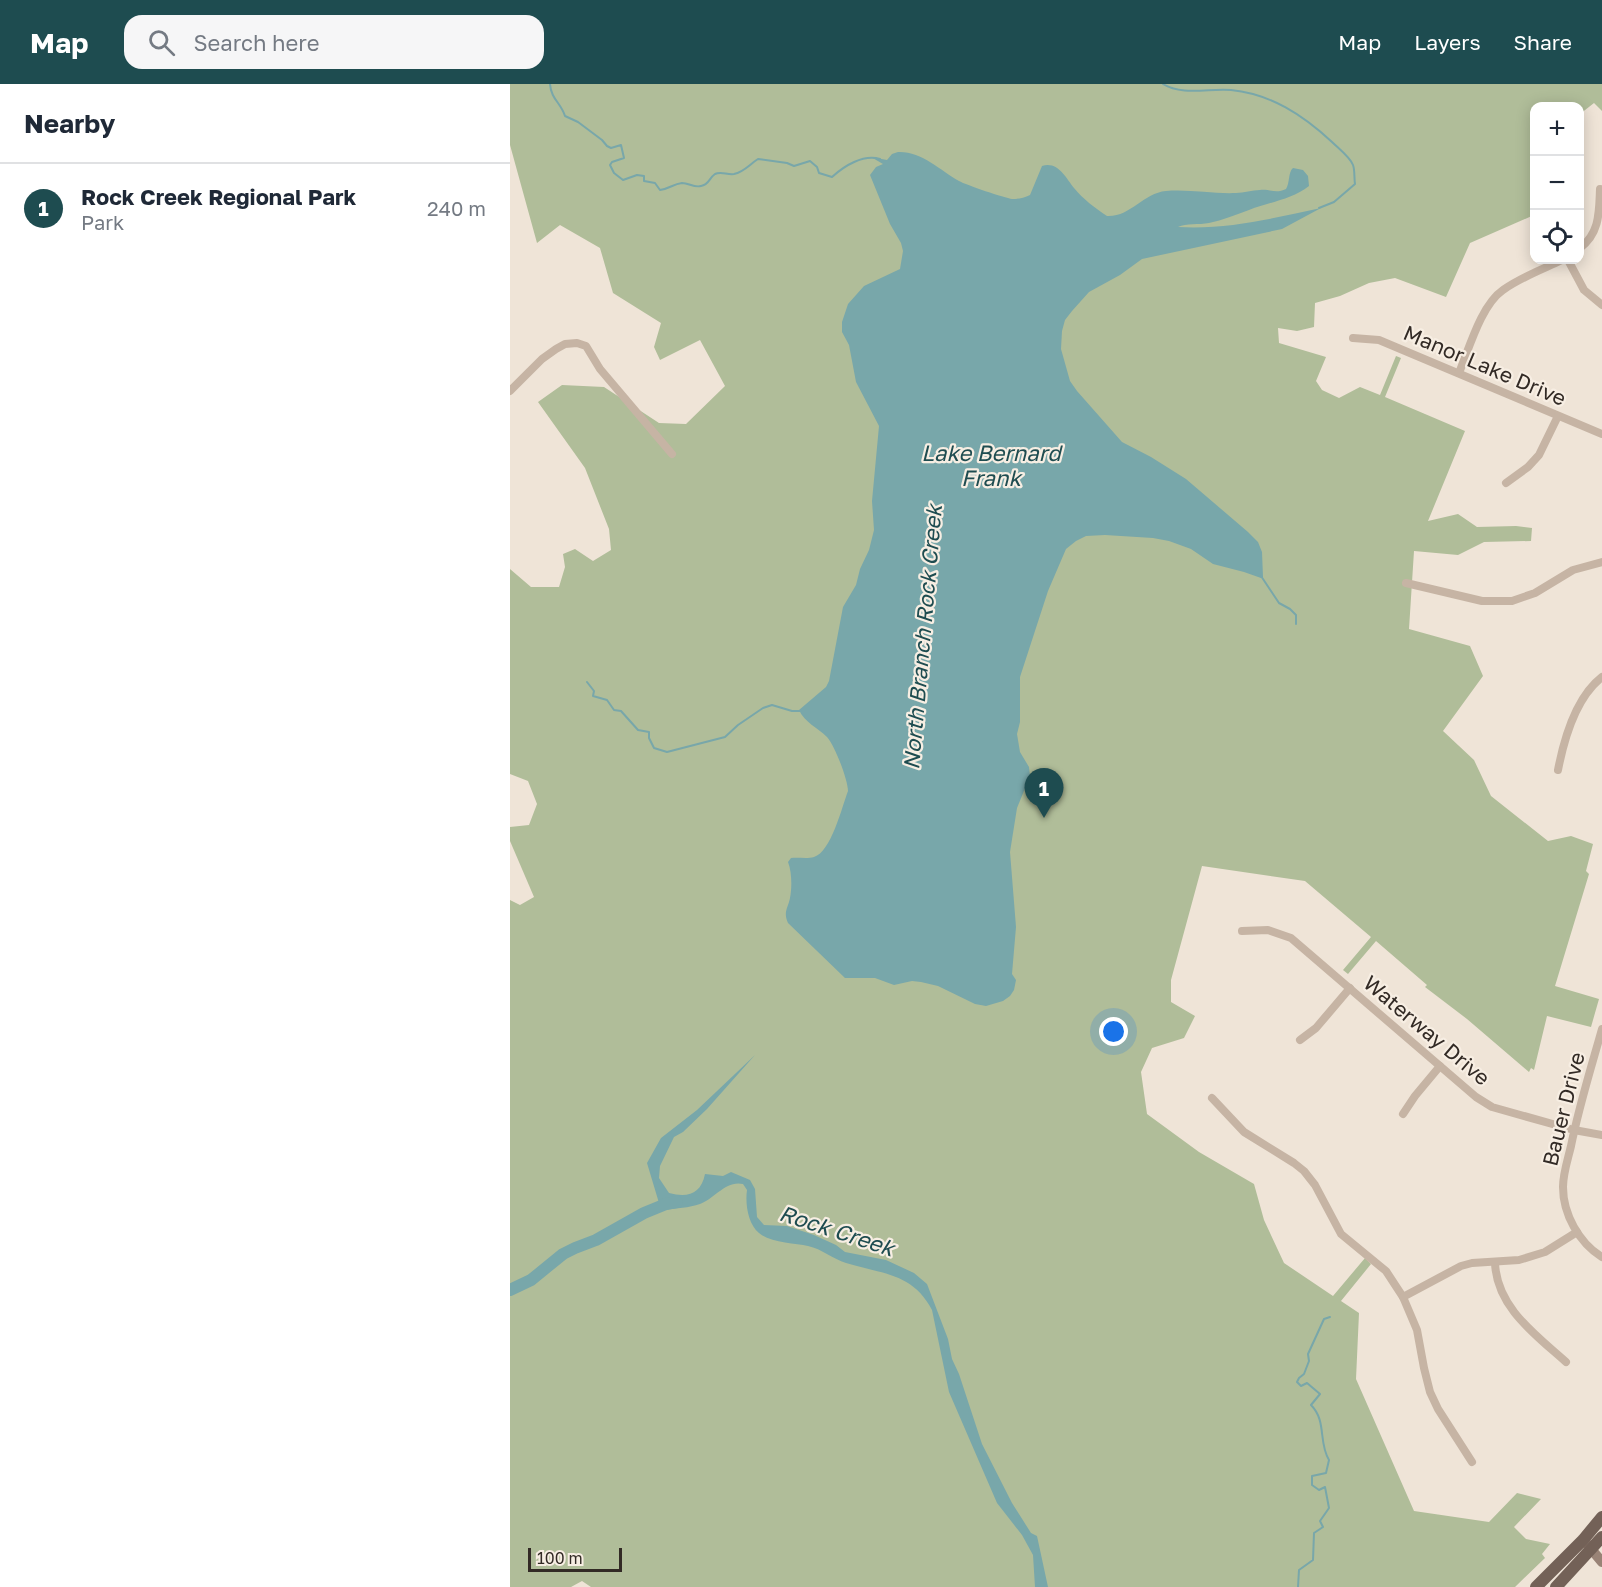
<!DOCTYPE html>
<meta charset="utf-8">
<style>
:root{--surface:#fff;--page:#f6f6f7;--text:#1f2937;--muted:#747a83;--line:#e0e1e3;--accent:#1e4c50}
body{margin:0;font-family:"Golos Text",sans-serif;background:var(--page);color:var(--text)}
.controls{position:absolute;right:18px;top:18px;display:grid;overflow:hidden;border-radius:12px;box-shadow:0 3px 15px #0003}
.controls button{width:54px;height:54px;display:grid;place-items:center;padding:0;border:0;border-bottom:2px solid var(--line);background:var(--surface);color:var(--text);font:30px sans-serif}
.scale{position:absolute;left:18px;bottom:15px;width:94px;box-sizing:border-box;padding-left:6px;border:3px solid #322a25;border-top:0;font-size:16px;line-height:21px;white-space:nowrap;color:#322a25;-webkit-text-stroke:4px #f7eee3;paint-order:stroke}
.you{position:absolute;left:604px;top:948px;width:21px;height:21px;margin:-15px;border:4px solid #fff;border-radius:50%;background:#1a73e8;box-shadow:0 0 0 9px #1a73e833}
.badge{display:grid;place-items:center;width:39px;height:39px;border-radius:50%;background:var(--accent);color:#fff;font-size:20px;font-weight:700}
.pin{position:absolute;translate:-50% -50px;filter:drop-shadow(0 2px 3px #0008)}
.pin::after{content:'';position:absolute;top:32px;width:21px;height:18px;background:inherit;clip-path:polygon(0 0,100% 0,50% 100%)}
.list{margin:0;padding:0;list-style:none}
h2{display:flex;justify-content:space-between;align-items:center;height:78px;margin:0;padding:0 24px;font-size:26px}
h2 small{font-size:20px;font-weight:400;color:var(--muted)}
.list li{display:grid;grid-template-columns:39px 1fr auto;gap:18px;align-items:center;box-sizing:border-box;height:90px;padding:0 24px;border-top:2px solid var(--line)}
.list b{display:block;font-size:22px;white-space:nowrap}
.list p{margin:0;font-size:20px;white-space:nowrap;color:var(--muted)}
.list em{font-size:20px;font-style:normal;color:var(--muted)}
.icon{flex:none;width:33px;height:33px;fill:none;stroke:currentColor;stroke-width:2;stroke-linecap:round;stroke-linejoin:round}
.map{position:relative;flex:none;width:1092px;height:1503px;overflow:hidden}
header{display:flex;align-items:center;gap:36px;box-sizing:border-box;height:84px;padding:0 30px;background:var(--accent);color:#fff}
header strong{font-size:28px}
nav{display:flex;gap:33px;margin-inline-start:auto;font-size:21px}
.search{width:420px;height:54px;background:var(--page);display:flex;align-items:center;gap:15px;box-sizing:border-box;padding:0 21px;border-radius:18px;color:var(--muted);font-size:22px}
main{display:flex}
aside{flex:1;background:var(--surface)}
.map>svg:first-child{display:block}
</style>
<header>
<strong>Map</strong>
<div class="search"><svg class="icon" aria-label="search" viewBox="0 0 24 24"><circle cx="10" cy="10" r="6"/><path d="M15 15l6 6"/></svg>Search here</div>
<nav><a>Map</a><a>Layers</a><a>Share</a></nav>
</header>
<main>
<aside>
<h2>Nearby<small></small></h2>
<ul class="list">
<li><span class="badge">1</span><div><b>Rock Creek Regional Park</b><p>Park</p></div><em>240 m</em></li>
</ul>
</aside>
<div class="map">
<svg width="1092" height="1503" viewBox="0 0 1092 1503">
<rect width="100%" height="100%" fill="#efe4d7"/>
<polygon fill="#b0bd99" points="0,0 1092,0 1092,27 1084,19 1070,30 1070,22 1024,22 1024,131 960,159 936,213 885,194 859,199 830,212 805,219 804,243 787,247 768,244 769,259 816,273 806,297 812,306 829,314 850,303 870,311 886,272 891,274 875,313 955,347 918,437 948,430 967,443 1006,442 1022,444 1021,457 974,458 948,471 904,467 899,545 960,562 973,592 933,647 964,676 981,712 1038,757 1061,752 1083,760 1076,787 1079,790 1045,902 1089,915 1081,943 1037,932 1024,986 1021,984 1019,988 957,935 915,903 917,901 866,857 838,890 833,886 861,853 795,797 692,782 661,896 661,918 685,932 674,954 642,964 631,988 637,1030 689,1068 744,1100 754,1136 774,1179 823,1212 855,1174 861,1180 831,1217 849,1229 846,1295 904,1427 979,1438 1007,1409 1031,1415 1004,1443 1016,1455 1040,1460 1032,1470 1035,1474 1005,1503 81,1503 72,1497 61,1503 0,1503 0,816 10,821 24,813 0,757 0,743 19,741 27,720 18,697 0,690 0,485 21,503 49,503 55,483 53,470 65,465 83,477 101,466 99,445 75,384 28,318 52,301 94,303 149,339 176,340 215,302 190,256 150,276 144,263 151,239 103,209 90,164 50,141 27,159 0,61"/>
<g fill="#78a7aa">
<path d="M388,68c23,-1 42,18 61,29 7,4 46,17 53,18 6,0 12,-1 18,-4l12,-29c16,-5 24,12 32,22 9,11 21,20 33,28 24,1 36,-23 59,-25 23,-2 47,3 70,2 8,0 16,-3 24,-3 10,-1 16,4 26,-1 4,-6 2,-17 7,-21l10,2 5,6 1,10c-18,14 -40,16 -60,24 -14,5 -26,10 -40,13 -10,2 -23,0 -31,4 49,3 96,-9 143,-19l-39,21 -140,30 -22,16 -31,17 -17,19 -7,9 -3,11 -1,18 9,32 7,10 45,51 29,15 35,22 62,53 10,10 4,10 1,25 -2,1 -17,-6 -31,-8 -22,-15 -22,-8 -16,-3 -48,-3 -19,1 -10,5 -10,8 -18,42 -28,86v45l-3,12 3,18 9,15 1,9 -13,32 -7,44 6,75 -4,47 4,6 -2,10 -4,6 -7,5 -17,5 -11,-2 -37,-18 -17,-4 -9,-1 -18,4 -19,-7h-30l-57,-55c-5,-11 0,-15 2,-25 2,-10 2,-26 -2,-36l3,-4c7,-1 16,1 23,-1 17,-5 28,-50 34,-66 0,-11 -13,-45 -21,-54 -10,-10 -22,-14 -28,-27l27,-23 3,-6 14,-74 13,-22 4,-16 9,-19 5,-20 -2,-29 7,-75 -23,-44 -7,-37 -7,-13v-10l6,-18 16,-18 36,-17 3,-18 -2,-8 -11,-19 -20,-49 6,-8 7,-3 -12,-7 16,3 5,-6z"/>
<path d="M245,971l-48,54 -24,23 -9,5 -14,29 -1,12 10,15c19,5 32,1 36,-19l18,2 8,-4 19,8 5,9 2,28 7,8 23,1 27,9 22,10 9,7 41,8 28,13 13,11 21,55 4,20 7,15 23,70 30,59 19,30 6,3 11,51h-13l-2,-32 -11,-20 -25,-32 -48,-111 -17,-82c-19,-37 -50,-36 -86,-47 -13,-4 -24,-14 -38,-17 -13,-3 -38,-3 -49,-13 -11,-9 -14,-29 -12,-43l-4,-6c-17,-4 -29,15 -43,20 -11,4 -24,4 -35,6l-6,-7 -12,-40 14,-25 36,-28z"/>
</g>
<g fill="none" stroke-linecap="round" stroke-linejoin="round">
<g stroke="#78a7aa" stroke-width="2">
<path d="M40,0c1,15 11,19 15,32l13,6 24,18 5,6 4,2 10,-3 3,13 -12,4 -2,3 4,8 9,7 14,-5 7,1v5l11,2 5,7c9,-1 13,-6 22,-7 7,0 12,5 19,3 8,-1 8,-8 14,-12 6,-3 12,1 19,0 10,-2 16,-10 24,-15l29,4 7,3 16,-5 7,6 2,6 13,4c12,-11 31,-23 48,-18"/>
<path d="M653,0c19,12 47,4 68,6 40,4 72,25 101,52 6,6 18,15 21,23 2,5 1,13 2,19l-21,18 -15,6"/>
<polyline points="751,492 769,519 780,525 786,531 786,540"/>
<polyline points="77,598 84,607 83,612 97,616 104,626 111,627 128,646 139,648 139,654 144,664 157,668 215,653 228,641 253,624 262,621 282,627 291,627"/>
<path d="M788,1503l1,-17 14,-10 1,-27 9,-6 -3,-6 9,-13 -4,-21 -6,3 -7,-5v-9l14,-3 3,-13c-11,-18 -2,-39 -18,-55l9,-11 -13,-11 -6,3 -4,-4 2,-4 5,-4 5,-13 -1,-7 16,-35 6,-2"/>
</g>
<polyline stroke="#78a7aa" stroke-width="12" points="0,1206 21,1196 53,1170 65,1164 86,1156 134,1129 156,1120 167,1118"/>
<g stroke="#c6b4a4" stroke-width="8">
<path d="M1070,164c20,-15 19,-36 20,-59"/>
<polyline points="1058,176 1074,206 1092,221"/>
<polyline points="843,254 869,256 1092,350"/>
<path d="M949,289c10,-24 22,-68 44,-83 18,-13 40,-21 59,-30"/>
<polyline points="0,307 32,275 46,265 55,260 67,259 76,262 90,285 162,370"/>
<polyline points="996,399 1018,383 1029,371 1048,332"/>
<polyline points="896,499 972,517 1002,517 1025,509 1063,486 1092,478"/>
<path d="M1048,686c6,-31 18,-73 44,-93"/>
<polyline points="732,847 758,846 781,854 966,1013 982,1023 1064,1046 1092,1051"/>
<path d="M1092,945c-11,39 -23,77 -31,117 -3,13 -8,27 -8,41 0,27 16,56 39,70"/>
<polyline points="790,956 806,944 840,904"/>
<polyline points="702,1014 734,1048 784,1079 794,1087 805,1101 831,1150 876,1187 893,1213 907,1246 914,1284 920,1308 928,1325 962,1378"/>
<polyline points="893,1030 905,1012 930,982"/>
<path d="M985,1178c1,45 41,73 71,100"/>
<polyline points="893,1213 951,1182 962,1179 1009,1176 1035,1168 1067,1148"/>
</g>
<polyline stroke="#998376" stroke-width="10" points="1077,1460 1092,1478"/>
<g stroke="#736157" stroke-width="12">
<polyline points="1026,1503 1073,1456 1092,1433"/>
<polyline points="1046,1503 1092,1453"/>
</g>
</g>
<g text-anchor="middle" dominant-baseline="central" stroke-width="4.5" stroke-linejoin="round" paint-order="stroke">
<g font-size="21" fill="#322a25" stroke="#f7eee3">
<text transform="translate(975 281) rotate(23)">Manor Lake Drive</text>
<text transform="translate(917 946) rotate(40)">Waterway Drive</text>
<text transform="translate(1053 1025) rotate(-76)">Bauer Drive</text>
</g>
<g font-size="22" font-style="italic" fill="#1e4c50" stroke="#f7eee3">
<text x="481" y="368">Lake Bernard<tspan x="481" dy="25">Frank</tspan></text>
<text transform="translate(412 553) rotate(-85)">North Branch Rock Creek</text>
<text transform="translate(327 1146) rotate(18)">Rock Creek</text>
</g>
</g>
</svg>
<div class="controls">
<button>+</button>
<button>−</button>
<button><svg class="icon" aria-label="locate" viewBox="0 0 24 24"><circle cx="12" cy="12" r="6"/><path d="M12 2v4M12 18v4M2 12h4M18 12h4"/></svg></button>
</div>
<div class="scale">100 m</div>
<div class="you"></div>
<div class="pin badge" style="left:534px;top:734px">1</div>
</div>
</main>
